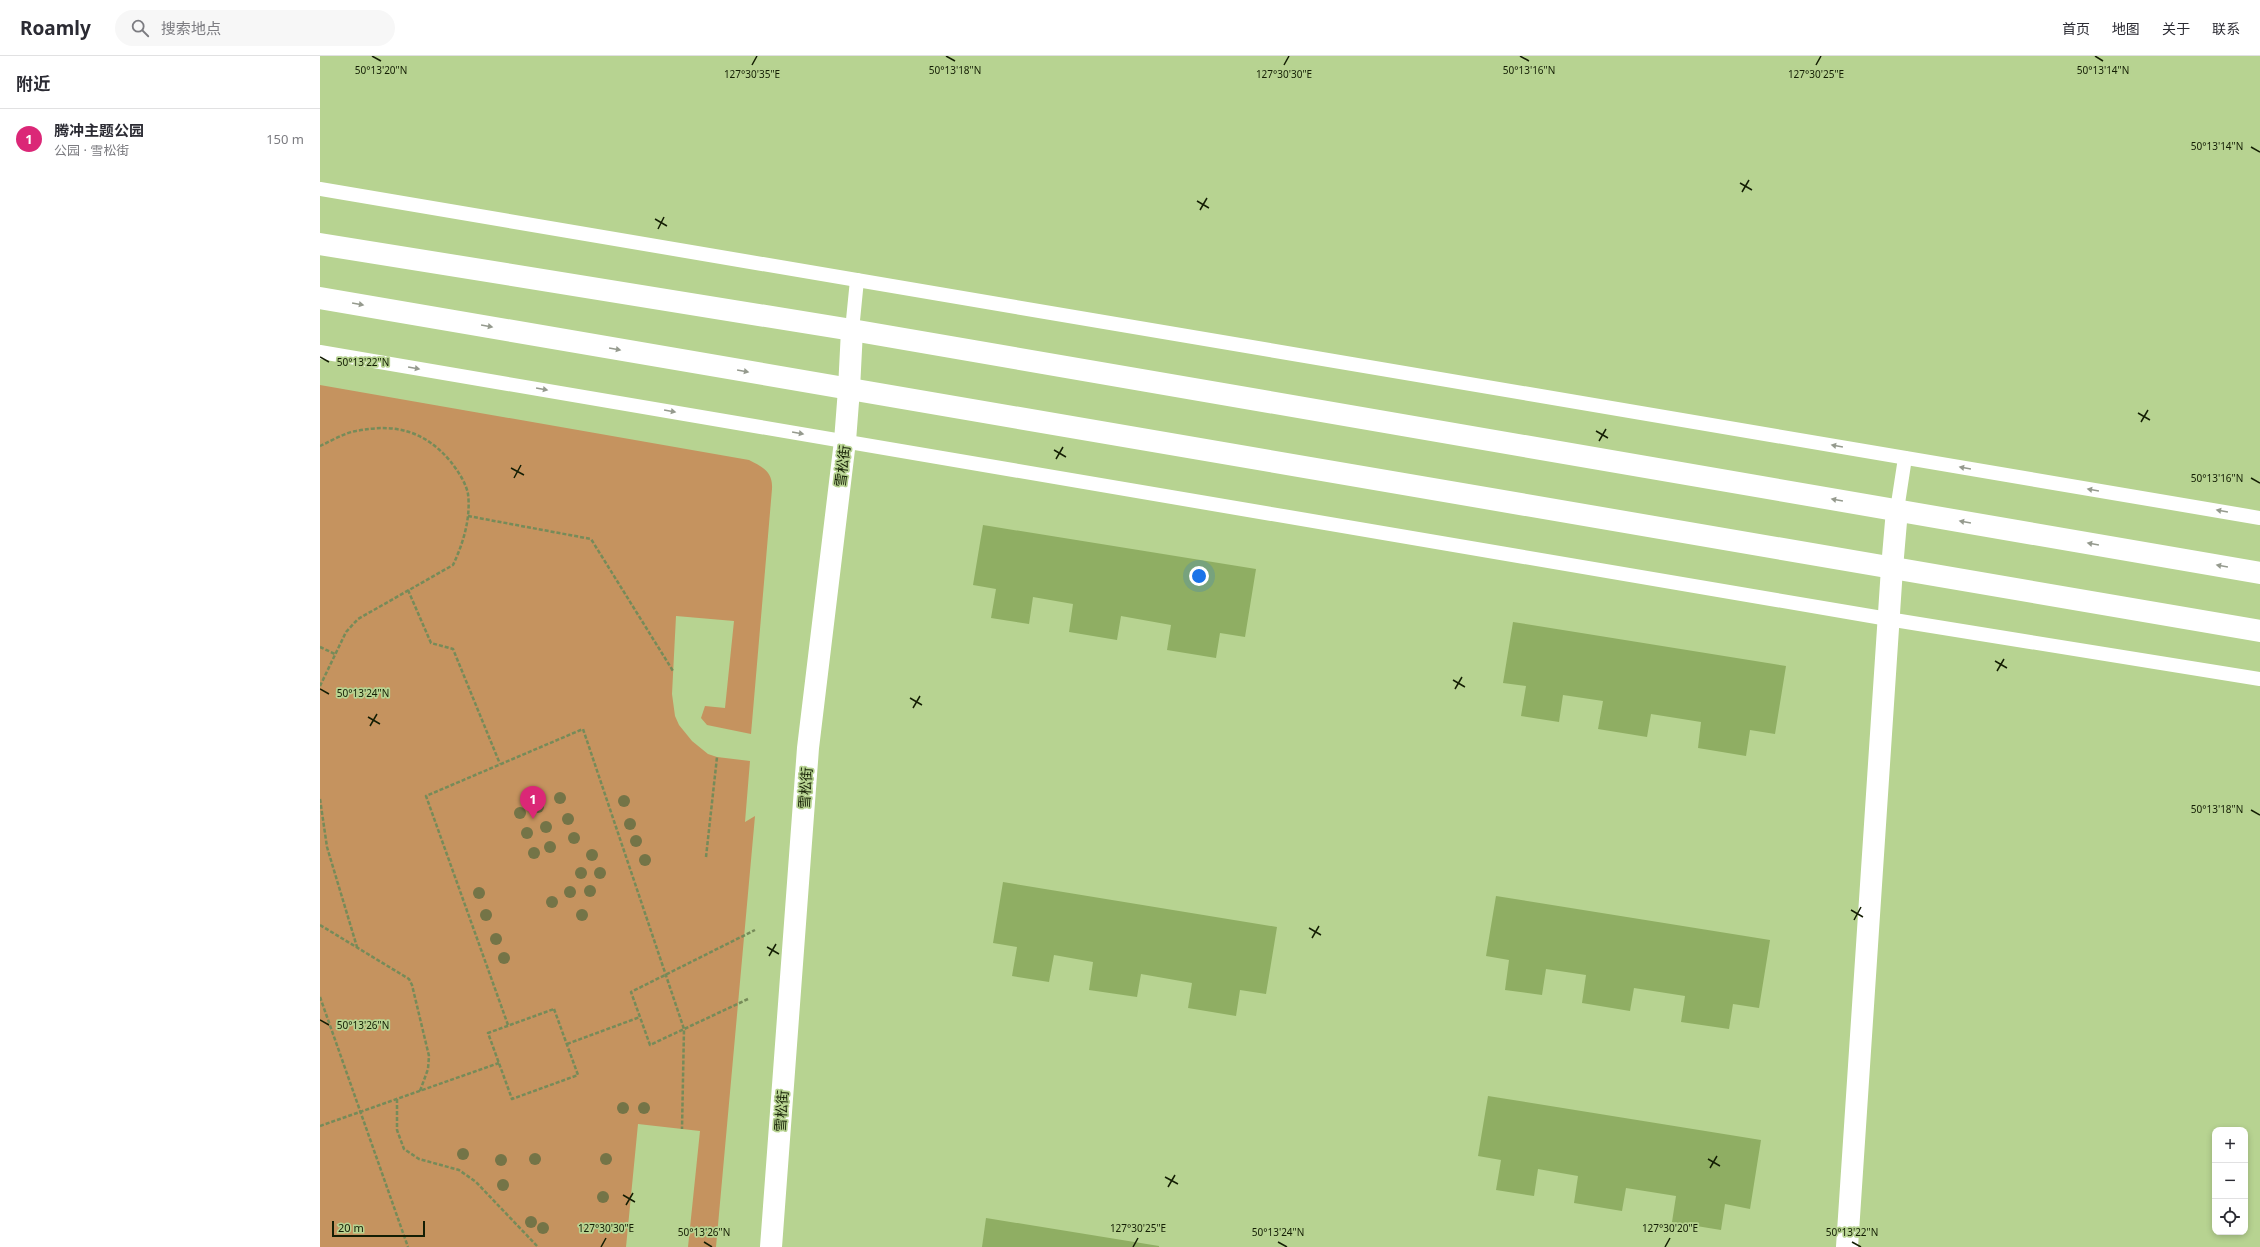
<!DOCTYPE html>
<html lang="zh">
<meta charset="utf-8">
<style>
:root{--surface:#fff;--page:#f7f7f7;--text:#2b2b33;--muted:#7c7c81;--line:#e1e1e2;--accent:#db2777}
body{margin:0;font-family:"Noto Sans","Noto Sans SC",sans-serif;background:var(--page);color:var(--text)}
.controls{position:absolute;right:12px;bottom:12px;display:grid;overflow:hidden;border-radius:8px;box-shadow:0 2px 6px #0003}
.controls button{width:36px;height:36px;display:grid;place-items:center;padding:0;border:0;border-bottom:1px solid var(--line);background:var(--surface);color:var(--text);font:20px sans-serif}
.scale{position:absolute;left:12px;bottom:10px;width:93px;box-sizing:border-box;padding-left:4px;border:2px solid #141e04;border-top:0;font-size:11px;line-height:14px;white-space:nowrap;color:#141e04;-webkit-text-stroke:3px #b7d391;paint-order:stroke}
.you{position:absolute;left:879px;top:520px;width:14px;height:14px;margin:-10px;border:3px solid #fff;border-radius:50%;background:#1a73e8;box-shadow:0 0 0 6px #1a73e833}
.badge{display:grid;place-items:center;width:26px;height:26px;border-radius:50%;background:var(--accent);color:#fff;font-size:13px;font-weight:700}
.pin{position:absolute;translate:-50% -33px;filter:drop-shadow(0 1px 2px #0008)}
.pin::after{content:'';position:absolute;top:21px;width:14px;height:12px;background:inherit;clip-path:polygon(0 0,100% 0,50% 100%)}
.list{margin:0;padding:0;list-style:none}
h2{display:flex;justify-content:space-between;align-items:center;height:52px;margin:0;padding:0 16px;font-size:17px}
h2 small{font-size:13px;font-weight:400;color:var(--muted)}
.list li{display:grid;grid-template-columns:26px 1fr auto;gap:12px;align-items:center;box-sizing:border-box;height:60px;padding:0 16px;border-top:1px solid var(--line)}
.list b{display:block;font-size:15px;white-space:nowrap}
.list p{margin:0;font-size:13px;white-space:nowrap;color:var(--muted)}
.list em{font-size:13px;font-style:normal;color:var(--muted)}
.icon{flex:none;width:22px;height:22px;fill:none;stroke:currentColor;stroke-width:2;stroke-linecap:round;stroke-linejoin:round}
.map{position:relative;flex:none;width:1940px;height:1191px;overflow:hidden}
header{display:flex;align-items:center;gap:24px;box-sizing:border-box;height:56px;padding:0 20px;background:var(--surface);border-bottom:1px solid var(--line)}
header strong{font-size:19px}
nav{display:flex;gap:22px;margin-inline-start:auto;font-size:14px}
.search{width:280px;height:36px;background:var(--page);display:flex;align-items:center;gap:10px;box-sizing:border-box;padding:0 14px;border-radius:22px;color:var(--muted);font-size:15px}
main{display:flex}
aside{flex:1;background:var(--surface)}
.map>svg:first-child{display:block}
</style>
<header>
<strong>Roamly</strong>
<div class="search"><svg class="icon" aria-label="search" viewBox="0 0 24 24"><circle cx="10" cy="10" r="6"/><path d="M15 15l6 6"/></svg>搜索地点</div>
<nav><a>首页</a><a>地图</a><a>关于</a><a>联系</a></nav>
</header>
<main>
<aside>
<h2>附近<small></small></h2>
<ul class="list">
<li><span class="badge">1</span><div><b>腾冲主题公园</b><p>公园 · 雪松街</p></div><em>150 m</em></li>
</ul>
</aside>
<div class="map">
<svg width="1940" height="1191" viewBox="0 0 1940 1191">
<rect width="100%" height="100%" fill="#b7d391"/>
<path fill="#c5935f" d="M0,329l429,75c14,7 24,12 23,29l-21,245 -44,-9 -6,-7 4,-12 20,2 9,-87 -58,-5 -4,78 3,22 4,9 13,16 16,13 9,3 33,4 -5,61 10,-6 -39,431h-28l12,-116 -62,-7 -12,123h-306z"/>
<g fill="#8fae63">
<polygon points="663,469 936,513 925,581 900,577 896,602 847,594 851,569 801,560 797,584 749,576 753,548 713,541 709,568 671,562 676,533 653,529"/>
<polygon points="1193,566 1466,610 1455,678 1430,674 1426,700 1378,692 1381,666 1331,658 1327,681 1278,673 1283,645 1243,639 1239,666 1201,660 1206,630 1183,627"/>
<polygon points="683,826 957,871 946,938 920,934 916,960 868,952 872,927 821,918 817,941 769,934 773,906 734,899 729,926 692,920 697,891 673,887"/>
<polygon points="1176,840 1450,884 1439,952 1413,948 1409,973 1361,966 1365,940 1314,932 1310,955 1262,947 1266,919 1226,913 1222,939 1185,934 1189,904 1166,900"/>
<polygon points="1168,1040 1441,1084 1430,1153 1405,1148 1401,1174 1352,1166 1356,1140 1306,1132 1302,1155 1254,1147 1258,1120 1218,1113 1214,1140 1176,1134 1181,1104 1158,1100"/>
<polygon points="666,1162 839,1190 839,1191 662,1191"/>
</g>
<g fill="none" stroke-linecap="round" stroke-linejoin="round">
<g stroke="#768b59" stroke-width="2.5" stroke-dasharray="4 2" stroke-linecap="butt">
<path d="M0,390c11,-5 24,-13 36,-15 40,-8 69,0 95,31 7,9 15,21 17,32 3,24 -5,50 -15,71l-95,54 -12,13 -26,54"/>
<polyline points="148,460 271,483 353,615"/>
<polyline points="88,534 111,587 133,593 180,708"/>
<polyline points="0,591 15,598"/>
<polyline points="0,743 7,791 37,891"/>
<polyline points="386,801 397,701"/>
<polyline points="0,869 89,923 92,929 109,1000 108,1013 100,1035"/>
<polyline points="0,941 88,1191"/>
<polyline points="428,943 330,989 311,936 435,874"/>
<polygon points="234,953 258,1019 192,1043 168,977"/>
<polyline points="188,969 106,740 263,673 364,973 362,1073"/>
<polyline points="247,988 320,961"/>
<polyline points="77,1043 77,1074 84,1093 99,1103 139,1114 156,1126 218,1191"/>
<polyline points="0,1070 179,1007"/>
</g>
<g stroke="#fff" stroke-width="14">
<polyline points="0,133 1940,462"/>
<polyline points="532,274 537,224"/>
<polyline points="0,296 1568,563 1940,623"/>
<polyline points="1577,454 1585,402"/>
</g>
<g stroke="#fff" stroke-width="22">
<polyline points="451,1191 488,692 525,385 529,333"/>
<polyline points="1527,1191 1572,512"/>
</g>
<g stroke="#fff" stroke-width="22">
<polyline points="0,188 532,274 1940,517"/>
<polyline points="0,242 1940,575"/>
<polyline points="529,333 532,274"/>
<polyline points="1572,512 1577,454"/>
</g>
</g>
<g fill="#747447">
<circle cx="240" cy="742" r="6"/>
<circle cx="304" cy="745" r="6"/>
<circle cx="218" cy="751" r="6"/>
<circle cx="200" cy="757" r="6"/>
<circle cx="248" cy="763" r="6"/>
<circle cx="310" cy="768" r="6"/>
<circle cx="226" cy="771" r="6"/>
<circle cx="207" cy="777" r="6"/>
<circle cx="254" cy="782" r="6"/>
<circle cx="316" cy="785" r="6"/>
<circle cx="230" cy="791" r="6"/>
<circle cx="214" cy="797" r="6"/>
<circle cx="272" cy="799" r="6"/>
<circle cx="325" cy="804" r="6"/>
<circle cx="261" cy="817" r="6"/>
<circle cx="280" cy="817" r="6"/>
<circle cx="270" cy="835" r="6"/>
<circle cx="250" cy="836" r="6"/>
<circle cx="159" cy="837" r="6"/>
<circle cx="232" cy="846" r="6"/>
<circle cx="166" cy="859" r="6"/>
<circle cx="262" cy="859" r="6"/>
<circle cx="176" cy="883" r="6"/>
<circle cx="184" cy="902" r="6"/>
<circle cx="303" cy="1052" r="6"/>
<circle cx="324" cy="1052" r="6"/>
<circle cx="143" cy="1098" r="6"/>
<circle cx="215" cy="1103" r="6"/>
<circle cx="286" cy="1103" r="6"/>
<circle cx="181" cy="1104" r="6"/>
<circle cx="183" cy="1129" r="6"/>
<circle cx="283" cy="1141" r="6"/>
<circle cx="211" cy="1166" r="6"/>
<circle cx="223" cy="1172" r="6"/>
</g>
<defs><path id="oneway-solid" d="M-6-.8H1V-3.2L6.5 0L1 3.2V.8H-6Z"/></defs>
<g fill="#959a8e">
<use href="#oneway-solid" transform="translate(38 248) rotate(10)"/>
<use href="#oneway-solid" transform="translate(167 270) rotate(10)"/>
<use href="#oneway-solid" transform="translate(295 293) rotate(10)"/>
<use href="#oneway-solid" transform="translate(94 312) rotate(10)"/>
<use href="#oneway-solid" transform="translate(423 315) rotate(10)"/>
<use href="#oneway-solid" transform="translate(222 333) rotate(10)"/>
<use href="#oneway-solid" transform="translate(350 355) rotate(10)"/>
<use href="#oneway-solid" transform="translate(478 377) rotate(10)"/>
<use href="#oneway-solid" transform="translate(1517 390) rotate(-170)"/>
<use href="#oneway-solid" transform="translate(1645 412) rotate(-170)"/>
<use href="#oneway-solid" transform="translate(1773 434) rotate(-170)"/>
<use href="#oneway-solid" transform="translate(1517 444) rotate(-170)"/>
<use href="#oneway-solid" transform="translate(1902 455) rotate(-170)"/>
<use href="#oneway-solid" transform="translate(1645 466) rotate(-170)"/>
<use href="#oneway-solid" transform="translate(1773 488) rotate(-170)"/>
<use href="#oneway-solid" transform="translate(1902 510) rotate(-170)"/>
</g>
<path fill="none" stroke="#141e04" stroke-width="1.5" d="M52,0l9,5M626,0l9,5M1200,0l9,5M1775,0l8,5M432,9l5,-9M964,9l5,-9M1496,9l5,-9M1931,91l9,5M1420,127l12,7M1422,136l7,-12M877,145l12,7M880,154l7,-12M335,163l12,7M338,173l6,-12M0,301l9,5M1818,357l12,7M1821,366l7,-12M1276,375l12,7M1279,385l7,-12M734,394l12,7M736,403l7,-12M191,412l13,7M194,422l7,-13M1931,422l9,5M1675,605l12,7M1677,615l7,-12M1133,624l12,7M0,633l9,5M1135,633l7,-12M590,642l12,7M593,652l7,-12M48,661l12,7M50,670l7,-12M1931,754l9,5M1531,854l12,7M1534,864l7,-13M989,872l12,7M992,882l7,-12M447,891l12,7M449,900l7,-12M0,964l9,5M1388,1103l12,7M1390,1112l7,-12M845,1121l13,7M848,1131l7,-12M303,1139l12,7M306,1149l7,-12M384,1186l8,5M958,1186l9,5M1532,1186l9,5M281,1191l5,-9M813,1191l5,-9M1345,1191l5,-9"/>
<g text-anchor="middle" dominant-baseline="central" stroke-width="3.5" stroke-linejoin="round" paint-order="stroke">
<g font-size="14" fill="#141e04" stroke="#b7d391">
<text transform="translate(522 410) rotate(-83)">雪松街</text>
<text transform="translate(485 732) rotate(-86)">雪松街</text>
<text transform="translate(461 1055) rotate(-86)">雪松街</text>
</g>
</g>
<g font-size="10" text-anchor="middle" fill="#141e04" stroke="#b7d391" stroke-width="3.5" stroke-linejoin="round" paint-order="stroke">
<text x="61" y="18">50°13'20"N</text>
<text x="635" y="18">50°13'18"N</text>
<text x="1209" y="18">50°13'16"N</text>
<text x="1783" y="18">50°13'14"N</text>
<text x="432" y="22">127°30'35"E</text>
<text x="964" y="22">127°30'30"E</text>
<text x="1496" y="22">127°30'25"E</text>
<text x="1897" y="94">50°13'14"N</text>
<text x="43" y="310">50°13'22"N</text>
<text x="1897" y="426">50°13'16"N</text>
<text x="43" y="641">50°13'24"N</text>
<text x="1897" y="757">50°13'18"N</text>
<text x="43" y="973">50°13'26"N</text>
<text x="286" y="1176">127°30'30"E</text>
<text x="818" y="1176">127°30'25"E</text>
<text x="1350" y="1176">127°30'20"E</text>
<text x="384" y="1180">50°13'26"N</text>
<text x="958" y="1180">50°13'24"N</text>
<text x="1532" y="1180">50°13'22"N</text>
</g>
</svg>
<div class="controls">
<button>+</button>
<button>−</button>
<button><svg class="icon" aria-label="locate" viewBox="0 0 24 24"><circle cx="12" cy="12" r="6"/><path d="M12 2v4M12 18v4M2 12h4M18 12h4"/></svg></button>
</div>
<div class="scale">20 m</div>
<div class="you"></div>
<div class="pin badge" style="left:213px;top:763px">1</div>
</div>
</main>
